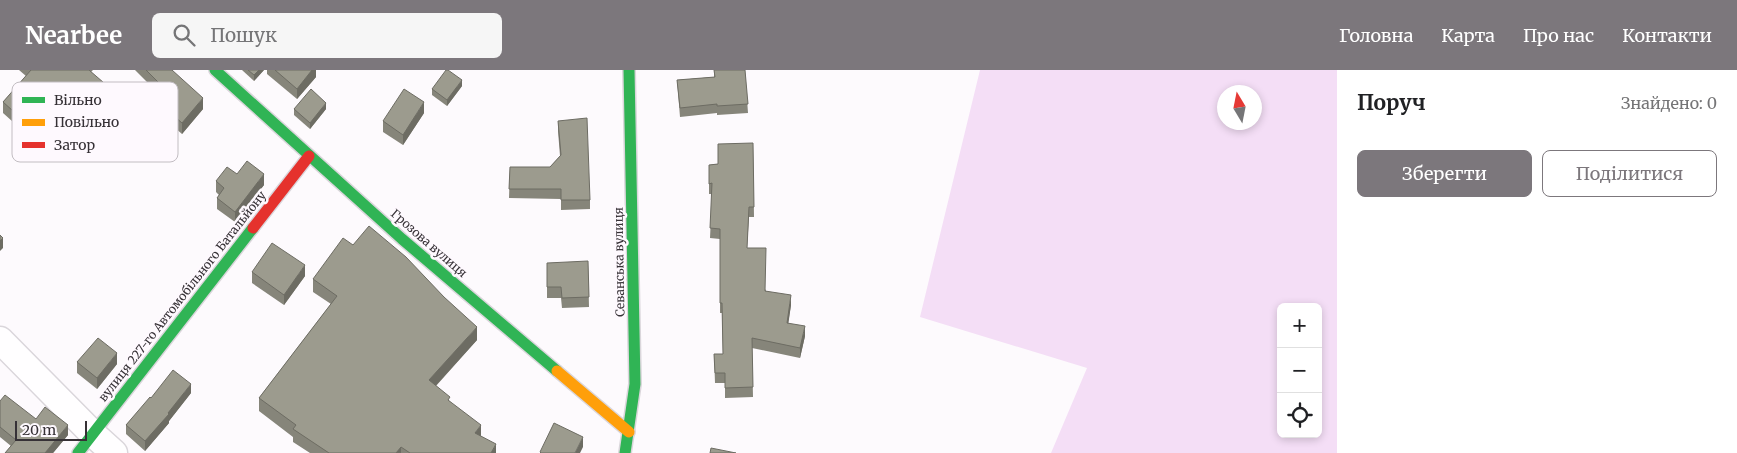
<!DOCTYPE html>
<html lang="uk">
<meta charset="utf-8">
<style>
:root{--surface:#fff;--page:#f6f6f6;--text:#202124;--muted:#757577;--line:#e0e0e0;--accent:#7c777c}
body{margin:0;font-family:Merriweather,serif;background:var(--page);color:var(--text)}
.controls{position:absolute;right:15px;bottom:15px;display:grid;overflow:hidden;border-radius:8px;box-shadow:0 2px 8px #0003}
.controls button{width:45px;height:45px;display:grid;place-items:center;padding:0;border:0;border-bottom:1px solid var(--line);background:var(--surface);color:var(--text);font:25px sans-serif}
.compass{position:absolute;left:1217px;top:15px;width:45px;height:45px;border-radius:50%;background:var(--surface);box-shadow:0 2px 8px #0003;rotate:350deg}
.scale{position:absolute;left:15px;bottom:12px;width:72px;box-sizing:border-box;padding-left:5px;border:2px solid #363136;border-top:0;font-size:14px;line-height:18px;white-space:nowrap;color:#363136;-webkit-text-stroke:4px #fef9fe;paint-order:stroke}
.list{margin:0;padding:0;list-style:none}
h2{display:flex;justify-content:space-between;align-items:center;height:65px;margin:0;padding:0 20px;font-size:21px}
h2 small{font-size:16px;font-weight:400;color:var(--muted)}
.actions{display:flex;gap:10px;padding:15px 20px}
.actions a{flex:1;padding:11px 0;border:1px solid var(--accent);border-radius:8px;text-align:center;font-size:18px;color:var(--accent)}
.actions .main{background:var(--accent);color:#fff}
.icon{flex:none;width:28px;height:28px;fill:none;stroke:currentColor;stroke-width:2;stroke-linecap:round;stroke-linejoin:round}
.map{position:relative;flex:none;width:1337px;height:383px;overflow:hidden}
header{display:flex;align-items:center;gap:30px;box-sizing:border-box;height:70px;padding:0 25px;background:var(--accent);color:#fff}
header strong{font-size:24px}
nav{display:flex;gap:28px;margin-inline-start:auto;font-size:18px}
.search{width:350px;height:45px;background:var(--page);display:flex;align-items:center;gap:12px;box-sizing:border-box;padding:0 18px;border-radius:8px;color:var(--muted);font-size:19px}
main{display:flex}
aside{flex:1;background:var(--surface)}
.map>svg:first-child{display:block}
</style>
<header>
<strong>Nearbee</strong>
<div class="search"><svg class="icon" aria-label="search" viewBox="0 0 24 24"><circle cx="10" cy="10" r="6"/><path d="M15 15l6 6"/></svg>Пошук</div>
<nav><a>Головна</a><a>Карта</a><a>Про нас</a><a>Контакти</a></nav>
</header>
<main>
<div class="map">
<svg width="1337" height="383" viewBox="0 0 1337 383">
<rect width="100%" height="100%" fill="#fdfafd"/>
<path fill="#f4def6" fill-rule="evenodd" d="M980,0h357v383h-286l36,-85 -167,-51zM1224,22h30v30h-30zM1281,237h37v127h-37z"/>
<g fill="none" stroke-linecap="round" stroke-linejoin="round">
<g stroke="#dad6db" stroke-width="29">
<polyline id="street" points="0,270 93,364 114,383"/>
</g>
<g stroke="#dad6db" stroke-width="14">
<g id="fast">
<polyline points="215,0 402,169 557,301"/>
<polyline points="78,383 253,158"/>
<polyline points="625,383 635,314 629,0"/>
</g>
</g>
<g stroke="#dad6db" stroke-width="14">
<polyline id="slow" points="557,301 629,362"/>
</g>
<g stroke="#dad6db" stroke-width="14">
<polyline id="jam" points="253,158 309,86"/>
</g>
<use href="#street" stroke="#fffeff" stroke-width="26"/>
<use href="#fast" stroke="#30b455" stroke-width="11"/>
<use href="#slow" stroke="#ff9f0a" stroke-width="11"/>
<use href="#jam" stroke="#e5322d" stroke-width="11"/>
</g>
<g fill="#86857a">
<polygon points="19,0 93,0 91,2 133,49 120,64 112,57 100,72 50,28 22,60 3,43 3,32 26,6"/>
<polygon points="135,0 172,0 203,39 182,64 158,43 158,32 162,27"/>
<polygon points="242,0 264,0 254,11"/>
<polygon points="267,0 316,0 316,7 297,29 267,4"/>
<polygon points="714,0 745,0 748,43 717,45 717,43 680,47 677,10 714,7"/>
<polygon points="462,16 447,36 432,25 432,19"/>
<polygon points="294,39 326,39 310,59 294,45"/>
<polygon points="424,43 403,75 383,62 383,51"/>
<polygon points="558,51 590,130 590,139 561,140 561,129 509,128 510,97 550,97 560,86 558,61"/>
<polygon points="753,73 754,147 749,147 747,178 766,221 791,235 788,253 805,266 800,288 752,278 753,327 725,328 725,313 715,313 714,284 723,284 722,243 720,243 720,169 710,168 712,124 709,124 709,95 718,94"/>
<polygon points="237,104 264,115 235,152 217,139 217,128 219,125 216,122 216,111"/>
<polygon points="588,191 589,237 562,238 561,228 547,228 547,204"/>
<polygon points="252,202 305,206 284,235 252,213"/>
<polygon points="313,209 477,270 436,316 496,383 310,383 293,372 293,367 259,341 259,328 331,234 313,222"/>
<polygon points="77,292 117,294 97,319 77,303"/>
<polygon points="191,323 169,351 169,353 145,381 126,364 126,355 151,328"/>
<polygon points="0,331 68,365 53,383 5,383 11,376 0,367"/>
</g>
<g fill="#6d6c63">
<polygon points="259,0 264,0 254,11 254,5"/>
<polygon points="312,0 316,0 316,7 297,29 297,19"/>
<polygon points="462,10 462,16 447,36 447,30"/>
<polygon points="50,18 50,28 22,60 22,49"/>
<polygon points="203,28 203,39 182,64 182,53"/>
<polygon points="424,32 424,43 403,75 403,65"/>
<polygon points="326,33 326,39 310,59 310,53"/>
<polygon points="133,38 133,49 120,64 120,53"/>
<polygon points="112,47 112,57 100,72 100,61"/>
<polygon points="264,104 264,115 235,152 235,142"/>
<polygon points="3,168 3,178 0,181 0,171"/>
<polygon points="305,195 305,206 284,235 284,225"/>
<polygon points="791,225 791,235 787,263 787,253"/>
<polygon points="805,256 805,266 800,288 800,278"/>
<polygon points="477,257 477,270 429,323 429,310"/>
<polygon points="117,283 117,294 97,319 97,308"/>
<polygon points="191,314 191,323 169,351 169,353 145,381 145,371"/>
<polygon points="68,355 68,365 53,383 45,383"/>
<polygon points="481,355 481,368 475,363"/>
<polygon points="583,367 583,377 580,383 575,383"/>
<polygon points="496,374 496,383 491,383"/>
<polygon points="401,377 401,383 396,383"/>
</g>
<g fill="#9c9b8e" stroke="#6d6c63">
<polygon points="30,0 89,0 133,38 120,53 112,47 100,61 50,18 22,49 3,32 31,0"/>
<polygon points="146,0 172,0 203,28 182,53 158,32 167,21"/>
<polygon points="248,0 259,0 254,5"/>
<polygon points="275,0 312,0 297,19"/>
<polygon points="446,0 448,0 462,10 447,30 432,19"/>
<polygon points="714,0 745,0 748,34 717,36 717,34 680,38 677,10 715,7"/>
<polygon points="311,19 326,33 310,53 294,39"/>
<polygon points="404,19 424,32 403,65 383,51"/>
<polygon points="587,48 590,130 561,130 561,119 509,119 510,97 550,97 561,85 558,51"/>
<polygon points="753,73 754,137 749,137 747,178 766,178 765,221 791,225 787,253 805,256 800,278 752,268 753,317 725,318 725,303 715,303 714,284 723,284 722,233 720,233 720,159 710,158 712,113 709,114 709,95 718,94 718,74"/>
<polygon points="247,91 264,104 235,142 217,128 224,118 216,111 227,97 237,104"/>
<polygon points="369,156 406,187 444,227 477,257 429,310 450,327 448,330 481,355 475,363 496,374 491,383 410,383 401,377 396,383 329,383 293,359 296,355 259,328 337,226 313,209 343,168 353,175"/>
<polygon points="0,165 3,168 0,171"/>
<polygon points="272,173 305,195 284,225 252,202"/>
<polygon points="588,191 589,227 562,228 561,217 547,217 547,193"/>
<polygon points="98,268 117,283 97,308 77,292"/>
<polygon points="173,300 191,314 168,343 169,344 145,371 126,355 150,327 151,328"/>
<polygon points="5,325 36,349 45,337 68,355 45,383 5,383 16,370 0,357 0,331"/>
<polygon points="554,353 583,367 575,383 541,383 540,382"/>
<polygon points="711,378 736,383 710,383"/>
</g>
<g text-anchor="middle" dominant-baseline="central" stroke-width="5" stroke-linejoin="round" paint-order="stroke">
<g font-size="12" fill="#363136" stroke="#fef9fe">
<text transform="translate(429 173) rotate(41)">Грозова вулиця</text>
<text transform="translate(619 192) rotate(-91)">Севанська вулиця</text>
<text transform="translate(182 226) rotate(-52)">вулиця 227-го Автомобільного Батальйону</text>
</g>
</g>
<rect x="12" y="12" width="166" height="80" rx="8" fill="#fef9fe" stroke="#c2bdc2" stroke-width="1"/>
<rect x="22" y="27" width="23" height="6" fill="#30b455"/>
<rect x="22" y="49" width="23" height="7" fill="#ff9f0a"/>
<rect x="22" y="72" width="23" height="6" fill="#e5322d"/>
<g font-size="14" fill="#363136">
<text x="54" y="35">Вільно</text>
<text x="54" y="57">Повільно</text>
<text x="54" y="80">Затор</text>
</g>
</svg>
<div class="controls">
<button>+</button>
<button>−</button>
<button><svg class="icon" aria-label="locate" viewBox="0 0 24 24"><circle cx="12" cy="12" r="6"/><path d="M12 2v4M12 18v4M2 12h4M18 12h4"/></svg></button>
</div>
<svg class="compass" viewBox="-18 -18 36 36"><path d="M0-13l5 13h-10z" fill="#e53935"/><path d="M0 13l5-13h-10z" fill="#757577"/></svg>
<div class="scale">20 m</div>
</div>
<aside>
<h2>Поруч<small>Знайдено: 0</small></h2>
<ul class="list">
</ul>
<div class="actions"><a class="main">Зберегти</a><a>Поділитися</a></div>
</aside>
</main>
